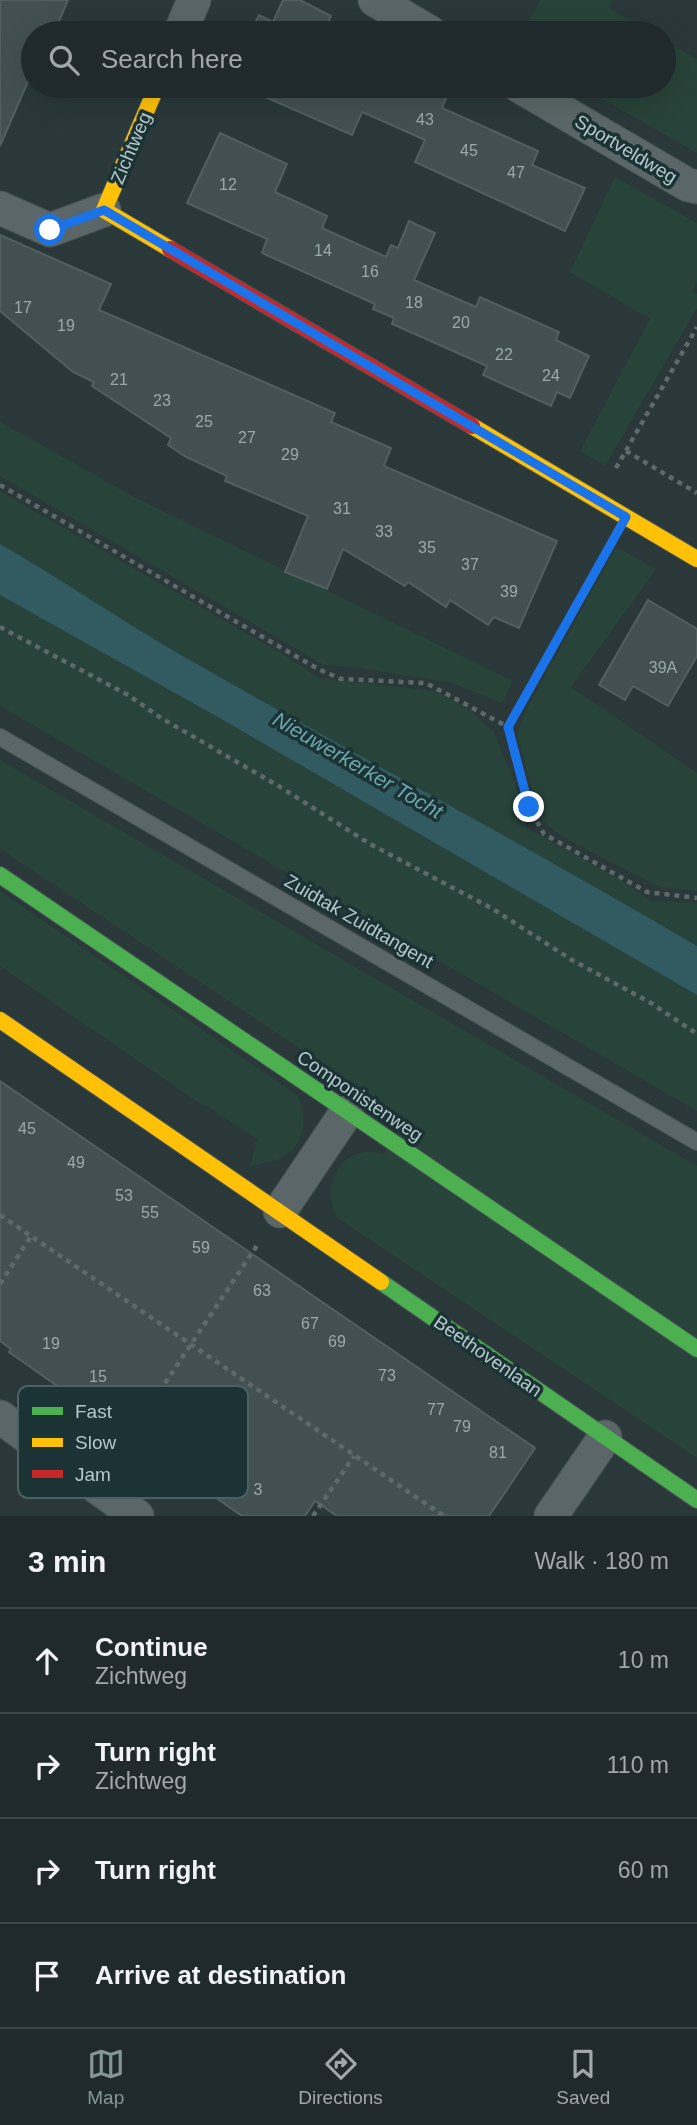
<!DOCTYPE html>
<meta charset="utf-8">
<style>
:root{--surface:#202a2c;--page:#2d3638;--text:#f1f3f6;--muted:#a2a7a9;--line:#3d4648;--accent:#849698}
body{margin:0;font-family:Helvetica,sans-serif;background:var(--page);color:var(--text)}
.stop{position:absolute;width:21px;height:21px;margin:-16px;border:5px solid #1a73e8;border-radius:50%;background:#fff}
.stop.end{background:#1a73e8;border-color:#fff;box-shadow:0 2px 7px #0008}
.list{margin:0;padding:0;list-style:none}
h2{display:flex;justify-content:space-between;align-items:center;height:91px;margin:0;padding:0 28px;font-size:30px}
h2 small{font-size:23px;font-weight:400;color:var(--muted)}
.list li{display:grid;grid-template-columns:46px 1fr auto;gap:21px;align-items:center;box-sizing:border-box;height:105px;padding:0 28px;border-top:2px solid var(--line)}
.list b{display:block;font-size:26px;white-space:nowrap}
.list p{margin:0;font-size:23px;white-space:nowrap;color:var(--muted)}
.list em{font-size:23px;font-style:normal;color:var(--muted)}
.icon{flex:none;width:38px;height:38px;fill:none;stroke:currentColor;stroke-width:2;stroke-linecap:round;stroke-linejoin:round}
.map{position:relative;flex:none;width:697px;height:1516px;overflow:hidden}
.search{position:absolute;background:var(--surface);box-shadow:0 7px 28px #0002;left:21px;right:21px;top:21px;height:77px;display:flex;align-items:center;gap:18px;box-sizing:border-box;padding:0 24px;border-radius:38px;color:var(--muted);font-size:26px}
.sheet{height:511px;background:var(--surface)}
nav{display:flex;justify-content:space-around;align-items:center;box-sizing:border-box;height:98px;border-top:2px solid var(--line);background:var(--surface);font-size:19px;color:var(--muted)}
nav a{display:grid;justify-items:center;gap:4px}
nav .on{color:var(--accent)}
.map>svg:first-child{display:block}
</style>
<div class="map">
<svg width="697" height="1516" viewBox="0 0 697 1516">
<rect width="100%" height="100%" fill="#2a383a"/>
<g fill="#284339">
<polygon points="541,0 611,0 610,9 652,33 521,33"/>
<polygon points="664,40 697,59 697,153 580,86 664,86"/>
<polygon points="615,177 697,223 697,281 692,291 697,294 697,308 605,466 580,451 650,319 570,272"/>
<polygon points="0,422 138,499 513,681 502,703 452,683 360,668 324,665 0,476"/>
<path d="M0,491l286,165 33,22 115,13 36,19 24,23 19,45 14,50 92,51 33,22 45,2v43c-171,-100 -345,-193 -516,-291 -62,-36 -120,-76 -181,-111z"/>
<polygon points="616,547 656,569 571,687 697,773 697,891 660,887 564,838 541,820 517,736 525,712"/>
<polygon points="0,595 223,720 697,995 697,1111 0,706"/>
<path d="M0,760l697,406v292l-361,-241c-15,-36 7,-75 48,-63l19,-37 -403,-268z"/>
<path d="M0,891l297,204c13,25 8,53 -20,65 -9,3 -18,3 -27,7l7,-28 -53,-35 1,3 -205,-141z"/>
</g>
<path fill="#315b60" d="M0,544c61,35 119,75 181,111 171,98 346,191 516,291v49l-474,-275 -223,-125z"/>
<g fill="#435051" stroke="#525f61" stroke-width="2">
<polygon points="0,0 68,0 54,33 33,33 33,70 0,146"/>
<polygon points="283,0 300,0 331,16 323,33 251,33 259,15 273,22"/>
<polygon points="240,86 418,86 446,98 442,108 538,151 532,165 585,188 565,231 415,162 425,140 394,126 362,112 352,135"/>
<polygon points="220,133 287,164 275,192 327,216 322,228 386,257 391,245 398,248 409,221 435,233 414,280 476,307 480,297 559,332 556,340 589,356 570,398 557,392 551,406 483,375 487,366 392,324 394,318 373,309 375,304 262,253 267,239 187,203"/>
<polygon points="0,235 111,284 99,310 335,413 331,422 391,448 384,465 386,467 557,541 519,628 494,617 488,625 450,600 446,607 408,582 405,586 343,549 327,589 285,572 308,516 225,481 227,476 186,457 168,445 171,438 92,386 94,382 73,372 0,311"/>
<polygon points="648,600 697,629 697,656 668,706 633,686 625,700 599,685"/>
<polygon points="0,1081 535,1448 489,1516 337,1516 315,1501 305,1516 242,1516 9,1352 11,1349 0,1341"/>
</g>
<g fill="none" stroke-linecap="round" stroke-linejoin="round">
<g stroke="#485354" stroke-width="18">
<polyline id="lane" points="0,737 697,1142"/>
</g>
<g stroke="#485354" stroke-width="35">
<g id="street">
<polyline points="375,0 431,33"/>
<polyline points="180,33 194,0"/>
<polyline points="519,86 688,185 697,187"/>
<polyline points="0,208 50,230 104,210"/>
<polyline points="280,1211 346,1113"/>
<polyline points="0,1417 137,1516"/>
<polyline points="551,1516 605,1437"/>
</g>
</g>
<g stroke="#485354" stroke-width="18">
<g id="fast">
<polyline points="0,875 697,1349"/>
<polyline points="381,1282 697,1500"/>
</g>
</g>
<g stroke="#485354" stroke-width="18">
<g id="slow">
<polyline points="157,86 104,210 170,249"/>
<polyline points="472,426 697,559"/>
<polyline points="0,1020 381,1282"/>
</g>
</g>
<g stroke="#485354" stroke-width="18">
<polyline id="jam" points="170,249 472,426"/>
</g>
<g stroke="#5e6a6a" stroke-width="4.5" stroke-dasharray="5 5" stroke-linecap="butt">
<polyline points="626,451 697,493"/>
<polyline points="616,468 697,327"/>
<polyline points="0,485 318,669 341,679 426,683 508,727 529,807 544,834 647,892 697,898"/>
<polyline points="0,627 128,695 161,718 277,785 370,844 493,909 572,960 651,1003 697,1034"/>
<polyline points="508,727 607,551"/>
<polyline points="0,1215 444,1516"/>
<polyline points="0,1284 31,1236"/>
<polyline points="115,1458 258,1244"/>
<polyline points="313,1516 354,1456"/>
</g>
<use href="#lane" stroke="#5a6667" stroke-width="16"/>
<use href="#street" stroke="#5a6667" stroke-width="33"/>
<use href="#fast" stroke="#4caf50" stroke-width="16"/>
<use href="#slow" stroke="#ffc107" stroke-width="16"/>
<use href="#jam" stroke="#c62828" stroke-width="16"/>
</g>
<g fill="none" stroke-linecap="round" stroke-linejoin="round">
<polyline stroke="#1a73e8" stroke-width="9" points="50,230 104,210 626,517 508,727 529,807"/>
</g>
<g text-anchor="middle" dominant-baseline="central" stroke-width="7" stroke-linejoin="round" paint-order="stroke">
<g font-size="16" fill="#98aaac">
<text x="425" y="119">43</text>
<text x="469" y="150">45</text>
<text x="516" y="172">47</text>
<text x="228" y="184">12</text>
<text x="323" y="250">14</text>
<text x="370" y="271">16</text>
<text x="414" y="302">18</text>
<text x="23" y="307">17</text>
<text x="461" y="322">20</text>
<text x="66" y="325">19</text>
<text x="504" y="354">22</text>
<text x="551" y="375">24</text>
<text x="119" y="379">21</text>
<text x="162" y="400">23</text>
<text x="204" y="421">25</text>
<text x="247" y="437">27</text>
<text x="290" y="454">29</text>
<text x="342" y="508">31</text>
<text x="384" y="531">33</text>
<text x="427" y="547">35</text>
<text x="470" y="564">37</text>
<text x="509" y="591">39</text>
<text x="663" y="667">39A</text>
<text x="27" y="1128">45</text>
<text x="76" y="1162">49</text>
<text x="124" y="1195">53</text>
<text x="150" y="1212">55</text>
<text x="201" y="1247">59</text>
<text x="262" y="1290">63</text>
<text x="310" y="1323">67</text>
<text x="337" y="1341">69</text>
<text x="51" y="1343">19</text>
<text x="387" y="1375">73</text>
<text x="98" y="1376">15</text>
<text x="436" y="1409">77</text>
<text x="462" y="1426">79</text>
<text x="498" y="1452">81</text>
<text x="258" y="1489">3</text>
</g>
<g font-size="19" fill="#b4c8cb" stroke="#1c3335">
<text transform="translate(131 148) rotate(-67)">Zichtweg</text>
<text transform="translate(626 149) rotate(31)">Sportveldweg</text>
<text transform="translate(359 921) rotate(30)">Zuidtak Zuidtangent</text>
<text transform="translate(360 1096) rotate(34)">Componistenweg</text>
<text transform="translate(488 1356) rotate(35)">Beethovenlaan</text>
</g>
<g font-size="21" font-style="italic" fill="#6aa6ac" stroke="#1c3335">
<text transform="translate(358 765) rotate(30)">Nieuwerkerker Tocht</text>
</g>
</g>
<rect x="18" y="1386" width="230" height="112" rx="10" fill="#1c3335" stroke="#4a6062" stroke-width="2"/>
<rect x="32" y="1407" width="31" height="8" fill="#4caf50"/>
<rect x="32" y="1438" width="31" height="9" fill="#ffc107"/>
<rect x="32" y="1470" width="31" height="8" fill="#c62828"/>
<g font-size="19" fill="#b4c8cb">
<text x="75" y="1418">Fast</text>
<text x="75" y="1449">Slow</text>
<text x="75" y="1481">Jam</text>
</g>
</svg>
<div class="stop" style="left:50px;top:230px"></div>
<div class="stop end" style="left:529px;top:807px"></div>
<div class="search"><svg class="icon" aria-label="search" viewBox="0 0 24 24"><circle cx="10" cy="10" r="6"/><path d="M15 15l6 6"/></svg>Search here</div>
</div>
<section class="sheet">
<h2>3 min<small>Walk · 180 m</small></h2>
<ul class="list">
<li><svg class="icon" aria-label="ahead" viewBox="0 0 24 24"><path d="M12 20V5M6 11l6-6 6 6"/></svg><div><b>Continue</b><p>Zichtweg</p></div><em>10 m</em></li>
<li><svg class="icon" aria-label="right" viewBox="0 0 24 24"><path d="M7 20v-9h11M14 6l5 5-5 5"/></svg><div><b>Turn right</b><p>Zichtweg</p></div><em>110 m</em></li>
<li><svg class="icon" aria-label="right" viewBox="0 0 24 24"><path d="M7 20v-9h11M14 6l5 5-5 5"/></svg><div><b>Turn right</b></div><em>60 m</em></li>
<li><svg class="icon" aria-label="arrive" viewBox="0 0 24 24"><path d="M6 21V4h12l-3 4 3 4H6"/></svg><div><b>Arrive at destination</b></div></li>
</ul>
</section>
<nav>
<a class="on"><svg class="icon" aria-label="map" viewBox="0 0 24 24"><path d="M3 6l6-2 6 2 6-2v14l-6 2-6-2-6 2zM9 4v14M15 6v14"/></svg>Map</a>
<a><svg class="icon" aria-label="directions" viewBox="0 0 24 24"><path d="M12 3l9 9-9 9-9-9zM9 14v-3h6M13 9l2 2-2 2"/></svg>Directions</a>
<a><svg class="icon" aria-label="saved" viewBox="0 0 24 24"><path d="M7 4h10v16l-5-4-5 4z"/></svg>Saved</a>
</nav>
